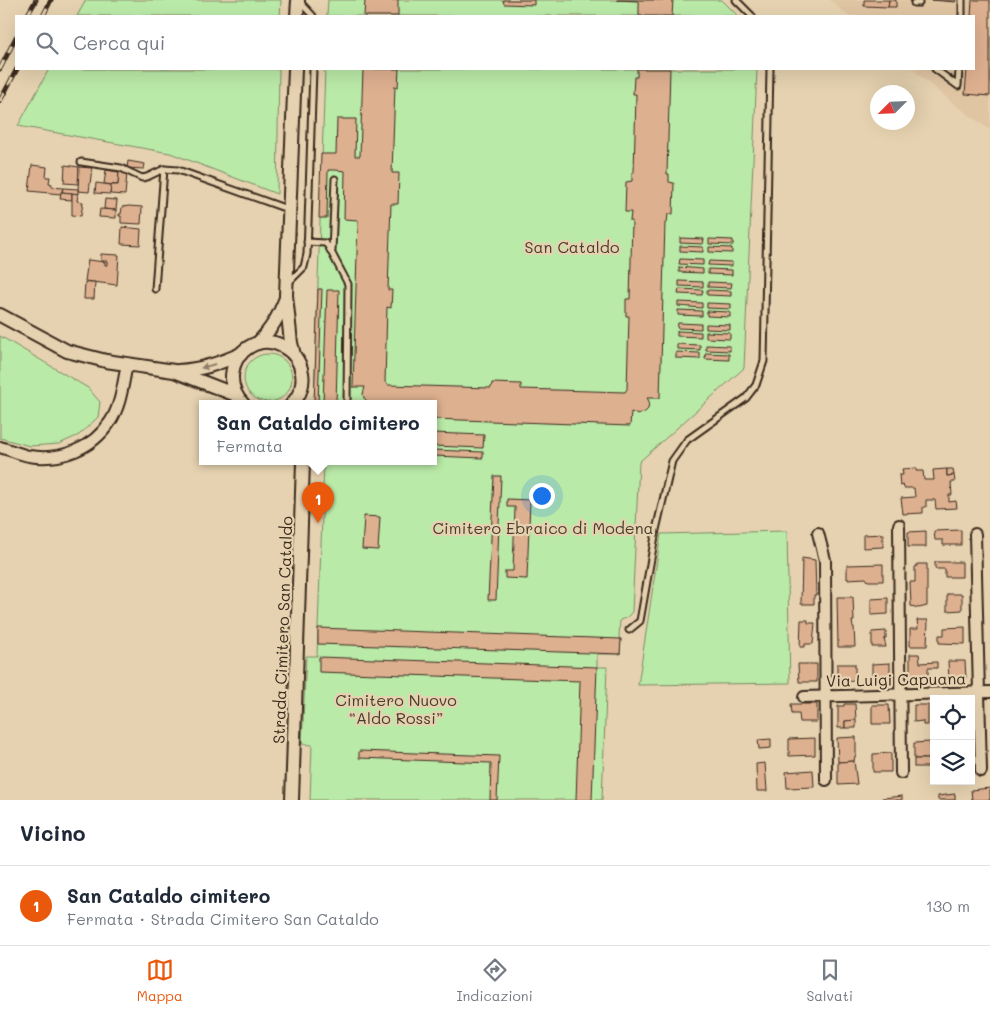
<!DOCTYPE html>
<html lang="it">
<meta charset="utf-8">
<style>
:root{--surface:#fff;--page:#f2f2f3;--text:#1f2937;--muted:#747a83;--line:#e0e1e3;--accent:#ea580c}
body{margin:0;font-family:Mali,sans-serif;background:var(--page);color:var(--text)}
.controls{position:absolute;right:15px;bottom:15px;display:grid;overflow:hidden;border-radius:0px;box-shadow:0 5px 20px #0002}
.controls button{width:45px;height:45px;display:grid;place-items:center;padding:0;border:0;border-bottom:1px solid var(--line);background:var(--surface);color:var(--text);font:25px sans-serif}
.compass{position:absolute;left:870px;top:85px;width:45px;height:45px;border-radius:50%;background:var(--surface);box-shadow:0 5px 20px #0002;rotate:246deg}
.you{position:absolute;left:541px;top:495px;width:18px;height:18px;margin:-12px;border:4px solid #fff;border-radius:50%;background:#1a73e8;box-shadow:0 0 0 8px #1a73e833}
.badge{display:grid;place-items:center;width:32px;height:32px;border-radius:50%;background:var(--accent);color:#fff;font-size:16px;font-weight:700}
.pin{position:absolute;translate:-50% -41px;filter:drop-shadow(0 1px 2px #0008)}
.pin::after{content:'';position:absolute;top:26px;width:18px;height:15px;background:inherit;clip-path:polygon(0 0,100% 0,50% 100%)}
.popup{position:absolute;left:199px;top:400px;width:238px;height:65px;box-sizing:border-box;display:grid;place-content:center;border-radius:0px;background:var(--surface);filter:drop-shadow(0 1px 4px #0005);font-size:16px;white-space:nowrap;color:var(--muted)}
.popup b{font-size:19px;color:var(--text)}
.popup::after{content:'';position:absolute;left:50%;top:100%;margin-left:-10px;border:10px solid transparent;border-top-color:var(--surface)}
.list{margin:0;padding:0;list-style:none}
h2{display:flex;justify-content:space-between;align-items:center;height:65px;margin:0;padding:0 20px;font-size:21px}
h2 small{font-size:16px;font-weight:400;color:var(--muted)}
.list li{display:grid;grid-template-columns:32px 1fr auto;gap:15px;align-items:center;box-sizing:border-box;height:80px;padding:0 20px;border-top:1px solid var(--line)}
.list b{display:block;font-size:19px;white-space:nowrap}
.list p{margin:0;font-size:16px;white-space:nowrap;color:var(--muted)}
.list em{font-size:16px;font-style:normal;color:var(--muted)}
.icon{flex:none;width:28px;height:28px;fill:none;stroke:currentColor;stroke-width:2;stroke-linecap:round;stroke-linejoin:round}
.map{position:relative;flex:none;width:990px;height:800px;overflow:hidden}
.search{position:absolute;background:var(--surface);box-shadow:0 5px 20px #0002;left:15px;right:15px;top:15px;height:55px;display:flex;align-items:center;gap:12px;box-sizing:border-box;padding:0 18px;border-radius:0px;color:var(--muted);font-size:19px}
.sheet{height:145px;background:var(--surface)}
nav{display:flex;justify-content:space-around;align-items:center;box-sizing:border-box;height:70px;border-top:1px solid var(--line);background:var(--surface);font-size:14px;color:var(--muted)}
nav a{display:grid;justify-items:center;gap:2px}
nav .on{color:var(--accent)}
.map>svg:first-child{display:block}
</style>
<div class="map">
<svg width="990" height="800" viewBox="0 0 990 800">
<rect width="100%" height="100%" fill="#e6d2b0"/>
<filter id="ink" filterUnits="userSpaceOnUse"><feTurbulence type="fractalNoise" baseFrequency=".02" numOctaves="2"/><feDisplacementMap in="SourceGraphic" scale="10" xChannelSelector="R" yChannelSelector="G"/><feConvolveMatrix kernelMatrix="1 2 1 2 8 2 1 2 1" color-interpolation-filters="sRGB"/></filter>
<g filter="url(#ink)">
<polygon fill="#e0c5a3" points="830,0 990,0 990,130 954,104 912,69 974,69 974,16 848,16"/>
<g fill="#baeaa8" stroke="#7a8a63">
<polygon points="86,0 281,0 280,16 77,16"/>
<polygon points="328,0 722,0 738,16 327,16"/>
<polygon points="49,69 279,69 277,194 170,153 18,126"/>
<polygon points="325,69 757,69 744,368 639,462 632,612 626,618 620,620 619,638 621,639 620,654 597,654 597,667 607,667 602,800 310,800 312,745 302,744 306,656 317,656 324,462 433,462 433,404 314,404"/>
<polygon points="0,336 88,388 100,402 98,417 79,435 59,444 30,446 0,438"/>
<circle cx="268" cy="378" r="24"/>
<polygon points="787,531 790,683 638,685 661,534"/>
</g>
<g fill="#ddb090" stroke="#3b2a1e">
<polygon points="365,0 398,0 398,16 364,16"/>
<polygon points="503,0 534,0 534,5 504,4"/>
<polygon points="617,0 673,0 672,16 639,16 639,3 637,1"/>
<polygon points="864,0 889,0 888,7 864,6"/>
<polygon points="889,0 896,0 896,7 888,7"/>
<polygon points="931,0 956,0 955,2"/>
<polygon points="972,0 990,0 990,96 965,94 967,69 974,69 974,16 971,16"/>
<polygon points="363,69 399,69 398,87 395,86 392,173 399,173 398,204 391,204 388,290 392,290 391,308 387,307 385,382 388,385 491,388 492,383 521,384 521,389 625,392 627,389 629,316 626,316 626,299 630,299 632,221 630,221 631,212 625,212 626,182 632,181 632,172 634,172 636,94 633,94 634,77 637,77 637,69 670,69 667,174 669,174 669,182 674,183 673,214 668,214 667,223 665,223 660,398 647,398 649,401 648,409 645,412 638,415 631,412 630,426 433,419 433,404 370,404 364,398 363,394 365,387 353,387 358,220 344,219 345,171 335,170 328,170 327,218 319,218 321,154 336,154 337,119 356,119 355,156 360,156"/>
<polygon points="128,161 145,164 144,169 127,168"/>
<polygon points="32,165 47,167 46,177 50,177 49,183 52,184 52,187 63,188 61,194 29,191"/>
<polygon points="65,165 79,167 78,184 64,183"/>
<polygon points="79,167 92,168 89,192 78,191"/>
<polygon points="106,170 119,172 118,185 104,184"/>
<polygon points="119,172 127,173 125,195 110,194 111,185 118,185"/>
<polygon points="96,183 111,185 110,194 95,193"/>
<polygon points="63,188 78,189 78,194 62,192"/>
<polygon points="61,192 72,193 72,200 60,199"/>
<polygon points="72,193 78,194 77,201 83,202 81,216 72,215"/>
<polygon points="105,199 117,200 116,210 104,209"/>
<polygon points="129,206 142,207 141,224 121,223 121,216 119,216 119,214 121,214 122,207"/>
<polygon points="100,209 116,210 116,218 99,217"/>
<polygon points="122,227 141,229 140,245 121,244"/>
<polygon points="680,238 704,239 703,244 680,243"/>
<polygon points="709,239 733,240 733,245 709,244"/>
<polygon points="680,246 703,247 703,252 680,251"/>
<polygon points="709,247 732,248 732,253 709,252"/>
<polygon points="101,254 119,255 117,285 85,281 88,260 105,262 105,265 107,265 107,261 101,261"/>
<polygon points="680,259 703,260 703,265 679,264"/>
<polygon points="709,261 732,262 732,266 708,265"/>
<polygon points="679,267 703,269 703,273 679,272"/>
<polygon points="708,269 732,270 732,275 708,274"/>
<polygon points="679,281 703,282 703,287 679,286"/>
<polygon points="85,282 95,282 94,299 84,299"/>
<polygon points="708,282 732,283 731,288 708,287"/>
<polygon points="318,289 322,289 318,404 314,404"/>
<polygon points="679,289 703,290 702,295 678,294"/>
<polygon points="327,290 339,290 336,404 323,404"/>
<polygon points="707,290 731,291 731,296 707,295"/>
<polygon points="678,302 702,303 702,308 678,306"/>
<polygon points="707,303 731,304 731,309 707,308"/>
<polygon points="678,310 702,311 702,316 678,315"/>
<polygon points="707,311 730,312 730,317 707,316"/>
<polygon points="678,323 701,324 701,329 677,328"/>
<polygon points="706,324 730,325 730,330 706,329"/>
<polygon points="677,331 701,332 701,337 677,336"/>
<polygon points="706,332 730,333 730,339 706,338"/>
<polygon points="677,344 700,345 700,350 677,349"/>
<polygon points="706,345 730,346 730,351 706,350"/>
<polygon points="676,352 700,353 700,359 676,358"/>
<polygon points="706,353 729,354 729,360 705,359"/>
<polygon points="433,433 484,435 483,448 433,446"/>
<polygon points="433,450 483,452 483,458 433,456"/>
<polygon points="916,468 916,471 923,471 924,480 934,480 933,470 947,469 947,476 954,475 955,482 951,482 952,495 949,495 949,502 956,501 957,508 936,509 935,500 926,500 926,507 923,507 923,513 903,514 901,498 915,497 914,488 904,488 903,485 900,486 899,475 903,475 902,469"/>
<polygon points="947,469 953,469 954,475 947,476"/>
<polygon points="494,476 501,476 496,600 488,600"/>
<polygon points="507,499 530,500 527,579 505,578 505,571 513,571 515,507 507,507"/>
<polygon points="364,516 380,517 378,550 362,549"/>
<polygon points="961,530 961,545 943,545 943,540 935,540 934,531"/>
<polygon points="926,531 926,547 908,547 908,532"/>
<polygon points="883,534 883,547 863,548 863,535"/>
<polygon points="802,558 815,560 816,595 814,595 814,604 801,604"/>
<polygon points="935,562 962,562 962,577 945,577 945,569 935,569"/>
<polygon points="883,564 883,581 868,581 866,578 847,579 847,565"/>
<polygon points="917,564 927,564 927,606 919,608 911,606 910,582 915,582 915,567 917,566"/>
<polygon points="947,594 962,594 962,610 947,611"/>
<polygon points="837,597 853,597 854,621 852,621 853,627 854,627 855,647 838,647"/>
<polygon points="888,598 888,614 871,615 871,599"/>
<polygon points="801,620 808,620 808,623 815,623 813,644 805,644 805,647 800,647"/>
<polygon points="917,620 928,620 927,646 910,646 910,629 918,629"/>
<polygon points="965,627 965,644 939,643 939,635 944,635 944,628"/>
<polygon points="318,628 621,639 620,654 318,644"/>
<polygon points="886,631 886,639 884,639 886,647 872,647 872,632"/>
<polygon points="910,654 919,654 920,663 937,662 937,668 928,668 928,676 910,677"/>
<polygon points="319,657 597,667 592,800 576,800 580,681 319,672"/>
<polygon points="948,661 965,661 966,678 949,679"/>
<polygon points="890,663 890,681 872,682 872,664"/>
<polygon points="798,664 817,664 817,682 799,682"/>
<polygon points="837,664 855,664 855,681 837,682"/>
<polygon points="791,704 817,704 817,722 800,722 799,714 792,714"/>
<polygon points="844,704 855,704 856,720 845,721 845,728 838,728 838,706 844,706"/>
<polygon points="872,705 889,705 890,724 872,724"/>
<polygon points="914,705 928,705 928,725 923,725 923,721 914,722"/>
<polygon points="856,720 856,728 845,728 845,721"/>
<polygon points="856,737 856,756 855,756 854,761 838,762 837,738"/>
<polygon points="815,738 815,755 789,756 789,739"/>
<polygon points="771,739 771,748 759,749 758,740"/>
<polygon points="930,742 930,759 914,759 914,743"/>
<polygon points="359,751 499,756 497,800 490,800 491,763 359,758"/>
<polygon points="891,753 891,772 873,772 873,754"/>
<rect x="914" y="759" width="16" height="8"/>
<polygon points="854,761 857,784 838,785 838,762"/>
<polygon points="765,763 767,791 757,791 756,764"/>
<polygon points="813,770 814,787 787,788 786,772"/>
<polygon points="990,788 990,800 972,800 971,790"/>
<polygon points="955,794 955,800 938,800 938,796"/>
<polygon points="902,796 902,800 882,800 882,798"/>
</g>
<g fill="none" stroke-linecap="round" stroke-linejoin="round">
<g stroke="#3b2a1e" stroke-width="9">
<g id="service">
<polyline points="736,0 752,16"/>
<polyline points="300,2 313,16"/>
<polyline points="914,3 919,3 919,0"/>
<polyline points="962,16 962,0"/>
<polyline points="935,69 958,86 959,69"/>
<polyline points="81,162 121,168 142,178 147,177 164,169 178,170 290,210"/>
<polyline points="307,242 325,243 328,246 348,284 347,404"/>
<polyline points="332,251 335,179"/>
<polyline points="289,282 304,267 307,254 313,69"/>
<polyline points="155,289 164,169"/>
<polyline points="629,630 640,621 656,530 672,461 687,440 746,398 756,385 764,361 770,69"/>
</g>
</g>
<g stroke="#3b2a1e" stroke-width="14">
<g id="minor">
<path d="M0,447c10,3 20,7 29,9 32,5 63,-7 81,-34 11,-16 13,-39 17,-58"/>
<polyline points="899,525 901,773"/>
<polyline points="818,533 825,560 826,780"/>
<polyline points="975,534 981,771"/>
<polyline points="804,697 990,692"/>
</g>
</g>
<g stroke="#3b2a1e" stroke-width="16">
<g id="tertiary">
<polyline points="297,16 298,0"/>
<polyline points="0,315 67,351 106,361 174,371 236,395"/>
<path d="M258,343c14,-15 20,-25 28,-45"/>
<polyline points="294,355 291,343 286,295 295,69"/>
<path d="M178,371c23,-1 42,-8 63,-17"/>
<path d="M243,404c-16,-16 -15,-44 6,-57 21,-13 49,1 53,26 2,11 -2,23 -10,31"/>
<polyline points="292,800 303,462"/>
</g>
</g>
<use href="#service" stroke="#e6d2b0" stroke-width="5"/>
<use href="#minor" stroke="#e6d2b0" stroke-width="10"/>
<use href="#tertiary" stroke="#e6d2b0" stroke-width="12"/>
<g stroke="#3b2a1e" stroke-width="5">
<g id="rail">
<polyline points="27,16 36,0"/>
<polyline points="43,16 51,0"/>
<polyline points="0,69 16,37"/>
<polyline points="0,101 17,69"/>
</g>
</g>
<use href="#rail" stroke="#e6d2b0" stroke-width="3" stroke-dasharray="9" stroke-linecap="butt"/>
</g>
<defs><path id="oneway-solid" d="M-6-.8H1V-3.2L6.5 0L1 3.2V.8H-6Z" transform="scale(1.25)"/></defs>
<use fill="#907e67" href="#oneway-solid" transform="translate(208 366) rotate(164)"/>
</g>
<g text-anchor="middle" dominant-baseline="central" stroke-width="4.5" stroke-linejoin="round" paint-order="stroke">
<g font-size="16" fill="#483d2c" stroke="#e6d2b0">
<text x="572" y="246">San Cataldo</text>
<text x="543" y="527">Cimitero Ebraico di Modena</text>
<text x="396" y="699">Cimitero Nuovo<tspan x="396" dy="18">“Aldo Rossi”</tspan></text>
</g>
<g font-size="16" fill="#3b2a1e" stroke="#e6d2b0">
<text transform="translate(282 630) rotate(-88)">Strada Cimitero San Cataldo</text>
<text transform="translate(896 679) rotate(-1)">Via Luigi Capuana</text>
</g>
</g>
</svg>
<div class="controls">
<button><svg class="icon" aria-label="locate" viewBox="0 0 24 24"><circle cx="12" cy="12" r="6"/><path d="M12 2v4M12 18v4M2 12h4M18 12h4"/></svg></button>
<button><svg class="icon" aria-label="layers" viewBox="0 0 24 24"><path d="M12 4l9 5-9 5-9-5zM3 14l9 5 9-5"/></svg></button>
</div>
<svg class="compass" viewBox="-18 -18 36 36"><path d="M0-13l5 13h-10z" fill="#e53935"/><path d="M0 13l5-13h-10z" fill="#747a83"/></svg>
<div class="you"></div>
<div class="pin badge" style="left:318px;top:523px">1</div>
<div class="popup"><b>San Cataldo cimitero</b>Fermata</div>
<div class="search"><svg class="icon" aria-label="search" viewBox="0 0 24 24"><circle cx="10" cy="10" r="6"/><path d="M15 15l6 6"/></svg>Cerca qui</div>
</div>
<section class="sheet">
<h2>Vicino<small></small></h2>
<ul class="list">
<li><span class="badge">1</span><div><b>San Cataldo cimitero</b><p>Fermata · Strada Cimitero San Cataldo</p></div><em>130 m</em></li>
</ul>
</section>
<nav>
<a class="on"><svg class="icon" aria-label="map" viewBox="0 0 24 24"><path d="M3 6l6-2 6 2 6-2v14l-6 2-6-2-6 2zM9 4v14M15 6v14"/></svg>Mappa</a>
<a><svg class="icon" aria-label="directions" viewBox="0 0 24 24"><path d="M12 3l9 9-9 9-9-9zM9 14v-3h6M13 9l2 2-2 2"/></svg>Indicazioni</a>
<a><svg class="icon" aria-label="saved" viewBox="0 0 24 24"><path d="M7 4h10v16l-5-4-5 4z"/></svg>Salvati</a>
</nav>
